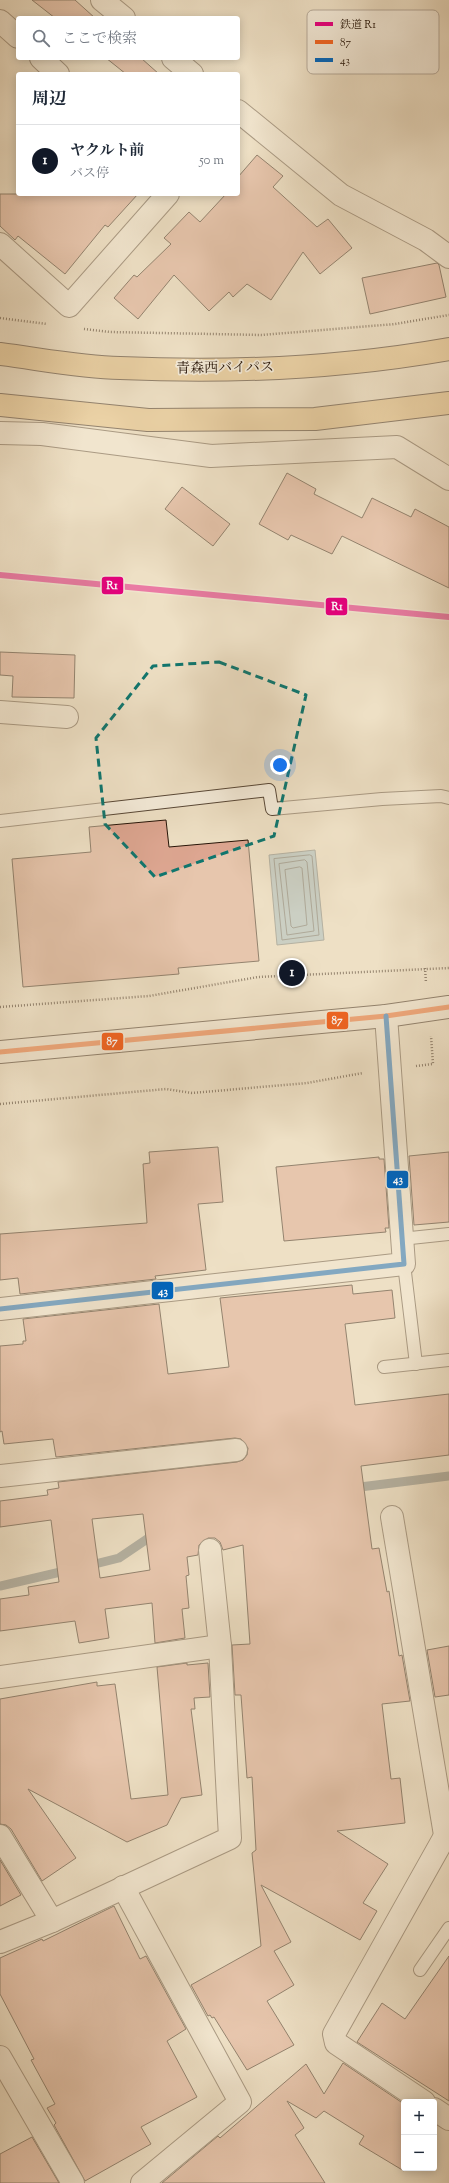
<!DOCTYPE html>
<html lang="ja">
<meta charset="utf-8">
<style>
:root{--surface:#fff;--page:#f2f2f3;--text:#1f2937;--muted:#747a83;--line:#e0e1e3;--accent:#111827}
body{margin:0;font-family:"Sorts Mill Goudy","Noto Serif JP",serif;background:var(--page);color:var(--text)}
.controls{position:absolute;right:12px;bottom:12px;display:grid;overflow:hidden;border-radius:4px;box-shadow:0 2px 10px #0003}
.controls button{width:36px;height:36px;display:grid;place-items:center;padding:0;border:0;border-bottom:1px solid var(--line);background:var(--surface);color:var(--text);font:20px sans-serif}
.you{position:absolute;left:280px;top:765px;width:14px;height:14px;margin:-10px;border:3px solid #fff;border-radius:50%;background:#1a73e8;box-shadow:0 0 0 6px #1a73e833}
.badge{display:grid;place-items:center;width:26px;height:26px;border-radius:50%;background:var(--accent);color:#fff;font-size:13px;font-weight:700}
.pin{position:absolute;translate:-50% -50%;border:2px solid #fff;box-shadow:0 1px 4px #0006}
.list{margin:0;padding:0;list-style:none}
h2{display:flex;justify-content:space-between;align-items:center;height:52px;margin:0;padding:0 16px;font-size:17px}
h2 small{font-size:13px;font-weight:400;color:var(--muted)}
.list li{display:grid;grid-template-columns:26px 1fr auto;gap:12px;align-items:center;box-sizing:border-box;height:72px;padding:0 16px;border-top:1px solid var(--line)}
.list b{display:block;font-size:15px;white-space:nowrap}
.list p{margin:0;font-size:13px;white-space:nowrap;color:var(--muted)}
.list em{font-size:13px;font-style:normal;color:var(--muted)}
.icon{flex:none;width:22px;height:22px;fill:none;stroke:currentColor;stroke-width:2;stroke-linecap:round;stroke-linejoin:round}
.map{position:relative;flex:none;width:449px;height:2183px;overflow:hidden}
.search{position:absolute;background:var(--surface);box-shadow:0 2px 10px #0003;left:16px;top:16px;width:224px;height:44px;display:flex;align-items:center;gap:10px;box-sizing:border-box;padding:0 14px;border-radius:4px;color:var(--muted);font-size:15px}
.panel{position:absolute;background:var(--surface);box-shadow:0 2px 10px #0003;left:16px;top:72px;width:224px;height:124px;border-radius:4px}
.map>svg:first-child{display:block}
</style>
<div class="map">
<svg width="449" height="2183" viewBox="0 0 449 2183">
<rect width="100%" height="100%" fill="#eee0c5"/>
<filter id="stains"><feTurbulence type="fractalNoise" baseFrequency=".005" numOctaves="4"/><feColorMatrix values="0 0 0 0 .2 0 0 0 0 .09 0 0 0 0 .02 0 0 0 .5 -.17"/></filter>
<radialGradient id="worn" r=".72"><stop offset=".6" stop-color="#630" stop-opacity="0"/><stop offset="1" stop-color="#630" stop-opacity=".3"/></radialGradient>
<polygon fill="#9fbac0" stroke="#6f7876" points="315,850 324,940 277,945 269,855"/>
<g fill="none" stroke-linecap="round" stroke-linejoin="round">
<g stroke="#626764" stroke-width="1">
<polygon points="310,855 312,856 319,935 282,940 274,859"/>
<polygon points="305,860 307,862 314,931 287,935 279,864"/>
<polygon points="300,867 302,868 307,925 293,928 291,926 285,870"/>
</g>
<g stroke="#6f7876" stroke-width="9">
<polyline points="352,1488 449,1476"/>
<polyline points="87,1566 119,1558 156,1533"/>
<polyline points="0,1586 69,1570"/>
</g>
</g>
<g fill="#dda691" stroke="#261407" fill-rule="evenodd">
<polygon points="32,0 75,0 95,18 55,18"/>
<polygon points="106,58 141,58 159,74 126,74"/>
<polygon points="257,155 283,176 273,187 317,227 328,219 352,248 320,274 303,252 271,300 247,284 233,297 229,292 209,311 174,275 138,319 114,298 134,275 137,277 171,244 164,238 189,212 200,222 226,194 238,194 238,177"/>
<polygon points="0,194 138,194 108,227 105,225 65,274 18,236 15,240 0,226"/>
<polygon points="437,263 439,265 446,297 370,314 362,278"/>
<polygon points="287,473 316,489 314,494 362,518 372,498 411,517 415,509 449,527 449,588 342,536 332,554 291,535 288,540 259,524"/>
<polygon points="182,487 230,524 213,546 165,509"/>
<polygon points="0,652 75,655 74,698 12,697 13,676 0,675"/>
<polygon points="166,820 169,847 248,840 259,961 178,968 179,974 23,987 12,859 91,852 89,827"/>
<polygon points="218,1147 223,1202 198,1204 206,1270 155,1276 156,1279 20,1294 18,1278 0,1280 0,1234 147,1223 143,1164 150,1163 149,1152"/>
<polygon points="449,1152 449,1222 414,1225 409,1156"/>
<polygon points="379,1157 379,1159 384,1159 389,1228 385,1228 386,1232 284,1241 276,1167"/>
<path d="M352,1285l1,9 39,-4 3,28 -50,6 10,81 94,-11v61l-88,11 11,83 7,-1 8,44 2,-1 10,65 3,-1 8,46 -28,3 9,75 9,-1 5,45 -68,8 51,33 -25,39 14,8 -17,29 -99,-55 30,57 -17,9 20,34 -27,16 27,44 -47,25 -33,-53 -2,1 -2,-3 -2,1 -17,-31 70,-39 -9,-93 4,-3 -4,-73 -5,1 -6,-83h-6l-3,-50 18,-1 -7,-99 -20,5 -3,-8 -5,-4h-7l-9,7 -1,10 -11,2 2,18 -3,1 3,32 -7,1 3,29 -30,5 -3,-40 -47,6 4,29 -30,5 -4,-22 -75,10v-32l29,-4 -1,-8 31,-5 -8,-62 -51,7v-26l48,-6 -1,-5 12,-2 -1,-6 179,-20 6,-2 4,-5 1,-7 -7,-9 -6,-1 -179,19 -3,-18 -49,5 -2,-13 -2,1v-86l23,-2v-3h3l-3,-22 136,-15 9,70 61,-7 -9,-69zM143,1514l7,56 -50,8 -8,-59z"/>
<polygon points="449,1646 449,1695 435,1697 427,1650"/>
<polygon points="187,1663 187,1665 208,1663 210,1697 194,1698 195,1709 191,1709 202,1795 181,1798 167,1825 127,1842 28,1789 76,1858 42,1881 11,1829 6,1825 0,1824 0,1699 97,1682 97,1686 115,1684 131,1799 168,1795 157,1667"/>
<polygon points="0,1860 21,1895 0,1906"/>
<polygon points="114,1906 140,1959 146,1956 186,2029 167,2041 197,2097 141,2127 151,2144 85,2181 54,2125 56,2123 47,2108 55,2104 31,2060 34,2059 0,1994 0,1958 42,1939 43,1941"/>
<polygon points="449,1956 449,2101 357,2042 382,2003 405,2019"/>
<polygon points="343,2063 404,2104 404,2171 359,2144 364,2136 324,2111 316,2118 287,2101 304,2128 295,2135 325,2183 162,2183 218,2136 220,2138 306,2064 324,2094"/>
<polygon points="32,2137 59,2183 0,2183 0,2154"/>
</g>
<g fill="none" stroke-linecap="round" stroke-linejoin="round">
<g stroke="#584736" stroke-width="14">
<g id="service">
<polyline points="0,821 269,790 272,809 382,799 441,796 449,798"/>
<polyline points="401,1239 449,1234"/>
<polyline points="404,1264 416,1364"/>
<polyline points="384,1367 449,1360"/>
<polyline points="420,1970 449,1928"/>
</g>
</g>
<g stroke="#584736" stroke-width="24">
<g id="minor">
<polyline points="102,0 124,18"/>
<polyline points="0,21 18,37"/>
<polyline points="41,58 58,74"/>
<polyline points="173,58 192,74"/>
<polyline points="238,111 341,195 426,240 449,257"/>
<polyline points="0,244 69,306 168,194"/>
<polyline points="0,433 42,434 211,456 397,447 449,479"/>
<polyline points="0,712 67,717"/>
<polyline points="0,1309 404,1264 386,1016"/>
<polyline points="0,1476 236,1450"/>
<polyline points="392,1517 445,1835"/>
<polyline points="0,1677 220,1646 210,1550"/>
<polyline points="0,1836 52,1921"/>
<polyline points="123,1887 240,2102 142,2183"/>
<polyline points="0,1942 52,1921 230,1838 220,1646"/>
<polyline points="0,2057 73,2183"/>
<polyline points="424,2102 336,2043 334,2034 449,1829"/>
<polyline points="434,2109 449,2119"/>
</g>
</g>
<g stroke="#261407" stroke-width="24">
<polyline id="secondary" points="0,1052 386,1016 449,1007"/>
</g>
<g stroke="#261407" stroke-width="24">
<g id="trunk">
<path d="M0,354c40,5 80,13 120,14 110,5 221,0 329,-19"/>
<polyline points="0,405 148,420 315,419 449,403"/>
</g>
</g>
<g stroke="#261407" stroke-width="2.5" stroke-dasharray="1 2" stroke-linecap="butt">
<polyline points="0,318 47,324"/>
<polyline points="84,329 110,332 262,335 395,324 449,315"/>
<polyline points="425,968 426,983"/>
<polyline points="0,1007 149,996 258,977 449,968"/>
<polyline points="416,1066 433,1064 431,1036"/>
<polyline points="0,1104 166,1089 192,1093 307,1083 363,1073"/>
</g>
<use href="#service" stroke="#f4ebd9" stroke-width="12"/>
<use href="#minor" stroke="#f4ebd9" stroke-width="22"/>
<use href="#secondary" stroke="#f4ebd9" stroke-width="22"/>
<use href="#trunk" stroke="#e7c082" stroke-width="22"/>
<g stroke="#f4ebd9" stroke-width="8">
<polyline id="bus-1" points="0,1052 386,1016 449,1007"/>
</g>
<g stroke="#f4ebd9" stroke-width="8">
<polyline id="bus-2" points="0,1309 404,1264 386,1016"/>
</g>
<use href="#bus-1" stroke="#f26522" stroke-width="5"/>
<use href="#bus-2" stroke="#0065bd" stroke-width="5"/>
<g stroke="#f4ebd9" stroke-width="9">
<polyline id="rail-1" points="0,575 449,617"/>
</g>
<use href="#rail-1" stroke="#e5007d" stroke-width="6"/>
</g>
<path d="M0 0H449V2183H0ZM219,662l87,33 -32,141 -119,41 -50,-53 -9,-86 57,-72z" fill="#eee0c5" fill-opacity=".55" fill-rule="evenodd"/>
<path fill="none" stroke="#0f766e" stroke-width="3" stroke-dasharray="8 5" stroke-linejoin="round" d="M219,662l87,33 -32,141 -119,41 -50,-53 -9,-86 57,-72z"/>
<g text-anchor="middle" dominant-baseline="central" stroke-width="3.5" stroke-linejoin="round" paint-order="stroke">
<g font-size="14" fill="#261407" stroke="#f4ebd9">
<text transform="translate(225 369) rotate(-1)">青森西バイパス</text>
</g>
</g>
<rect x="307" y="10" width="132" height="64" rx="6" fill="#f4ebd9" stroke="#b6aa9a" stroke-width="1"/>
<rect x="315" y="22" width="18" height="4" fill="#e5007d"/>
<rect x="315" y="40" width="18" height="4" fill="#f26522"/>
<rect x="315" y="58" width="18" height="4" fill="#0065bd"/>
<g font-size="11" fill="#261407">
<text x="340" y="28">鉄道 R1</text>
<text x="340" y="46">87</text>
<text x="340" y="64">43</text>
</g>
<g stroke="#f4ebd9" stroke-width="1.5">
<rect x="101" y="576" width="23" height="19" rx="4" fill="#e5007d"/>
<rect x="325" y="597" width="23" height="19" rx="4" fill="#e5007d"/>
<rect x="326" y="1011" width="23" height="19" rx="4" fill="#f26522"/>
<rect x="101" y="1032" width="23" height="19" rx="4" fill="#f26522"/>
<rect x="386" y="1170" width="23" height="19" rx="4" fill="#0065bd"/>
<rect x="151" y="1281" width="23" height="19" rx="4" fill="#0065bd"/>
</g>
<g font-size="11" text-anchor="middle" font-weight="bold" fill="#fff">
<text x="112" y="589">R1</text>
<text x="337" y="610">R1</text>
<text x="337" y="1024">87</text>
<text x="112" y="1045">87</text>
<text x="398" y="1183">43</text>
<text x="163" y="1295">43</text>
</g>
<rect width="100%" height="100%" filter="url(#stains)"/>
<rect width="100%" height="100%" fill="url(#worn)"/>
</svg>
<div class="controls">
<button>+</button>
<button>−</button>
</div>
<div class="you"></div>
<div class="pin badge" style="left:292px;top:973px">1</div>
<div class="search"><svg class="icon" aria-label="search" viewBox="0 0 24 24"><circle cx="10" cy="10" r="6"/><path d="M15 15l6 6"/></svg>ここで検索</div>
<section class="panel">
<h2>周辺<small></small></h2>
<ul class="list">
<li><span class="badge">1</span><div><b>ヤクルト前</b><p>バス停</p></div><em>50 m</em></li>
</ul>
</section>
</div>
